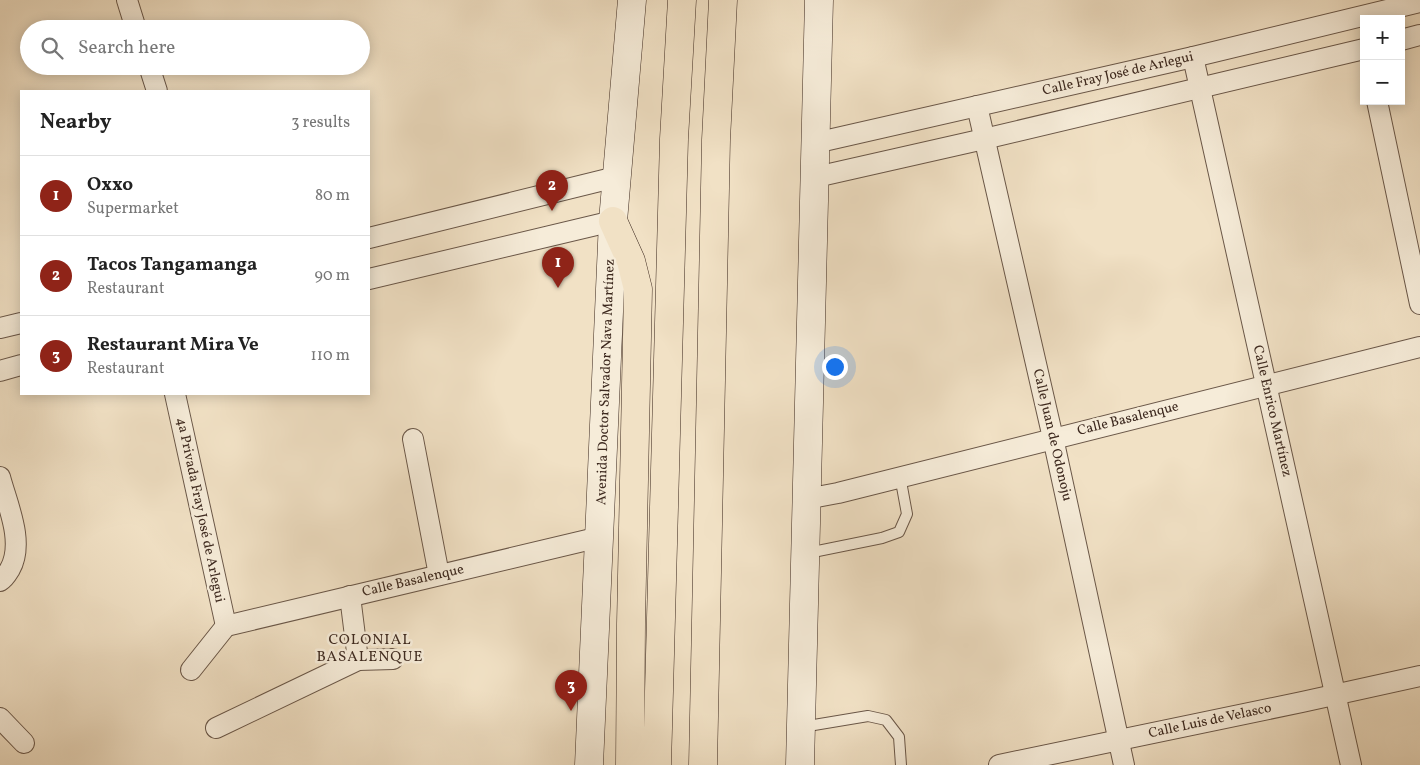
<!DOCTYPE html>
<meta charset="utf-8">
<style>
:root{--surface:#fff;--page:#f2f2f2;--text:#222;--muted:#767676;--line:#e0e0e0;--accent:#8f2418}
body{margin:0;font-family:Vollkorn,serif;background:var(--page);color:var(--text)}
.controls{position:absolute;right:15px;top:15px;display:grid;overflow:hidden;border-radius:0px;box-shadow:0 2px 12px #0003}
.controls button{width:45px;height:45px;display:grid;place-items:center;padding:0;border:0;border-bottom:1px solid var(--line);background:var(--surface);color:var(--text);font:25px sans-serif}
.you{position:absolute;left:834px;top:366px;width:18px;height:18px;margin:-12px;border:4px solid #fff;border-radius:50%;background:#1a73e8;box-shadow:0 0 0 8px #1a73e833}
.badge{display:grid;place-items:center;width:32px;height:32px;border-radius:50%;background:var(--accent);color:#fff;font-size:16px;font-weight:700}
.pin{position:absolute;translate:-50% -41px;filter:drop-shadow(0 1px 2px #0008)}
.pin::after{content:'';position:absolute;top:26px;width:18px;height:15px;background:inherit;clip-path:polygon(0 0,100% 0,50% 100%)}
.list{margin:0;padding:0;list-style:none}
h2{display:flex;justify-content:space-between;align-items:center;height:65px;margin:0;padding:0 20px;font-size:21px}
h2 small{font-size:16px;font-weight:400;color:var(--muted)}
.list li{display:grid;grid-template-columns:32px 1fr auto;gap:15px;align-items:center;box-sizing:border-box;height:80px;padding:0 20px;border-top:1px solid var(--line)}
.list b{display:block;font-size:19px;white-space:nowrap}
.list p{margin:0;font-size:16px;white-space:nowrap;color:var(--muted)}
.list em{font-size:16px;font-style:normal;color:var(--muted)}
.icon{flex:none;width:28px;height:28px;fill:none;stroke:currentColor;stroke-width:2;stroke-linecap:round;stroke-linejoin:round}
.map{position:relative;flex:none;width:1420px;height:765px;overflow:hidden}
.search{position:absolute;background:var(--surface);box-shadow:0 2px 12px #0003;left:20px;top:20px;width:350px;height:55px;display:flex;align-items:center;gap:12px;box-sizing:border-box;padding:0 18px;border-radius:28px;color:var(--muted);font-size:19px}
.panel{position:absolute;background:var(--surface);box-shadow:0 2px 12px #0003;left:20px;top:90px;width:350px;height:305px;border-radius:0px}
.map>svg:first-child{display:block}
</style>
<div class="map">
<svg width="1420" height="765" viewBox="0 0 1420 765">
<rect width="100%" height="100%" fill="#f1e1c5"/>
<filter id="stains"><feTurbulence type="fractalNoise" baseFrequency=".004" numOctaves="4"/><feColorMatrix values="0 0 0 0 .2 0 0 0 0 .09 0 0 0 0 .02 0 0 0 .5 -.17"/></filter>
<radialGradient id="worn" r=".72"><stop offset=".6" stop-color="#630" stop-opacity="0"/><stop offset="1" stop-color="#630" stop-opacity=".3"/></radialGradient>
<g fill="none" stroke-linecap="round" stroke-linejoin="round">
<g stroke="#6a5748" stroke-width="12">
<g id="lane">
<polyline points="808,553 882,538 899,532 907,514 900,476"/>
<polyline points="802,727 868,716 886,720 899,737 901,765"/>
</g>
</g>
<g stroke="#6a5748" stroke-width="22">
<g id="street">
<polyline points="127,0 136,29"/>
<polyline points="1401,40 1420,35"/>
<polyline points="1193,57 1351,765"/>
<polyline points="149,66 157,91"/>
<polyline points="1377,101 1420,304"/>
<polyline points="977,106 1053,438 1124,765"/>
<polyline points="815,143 1193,57 1420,2"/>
<polyline points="816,177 984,139 1364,49"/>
<polyline points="369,238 616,177"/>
<polyline points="369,279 613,221"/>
<polyline points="0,328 21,323"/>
<polyline points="0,371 21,365"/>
<polyline points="175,394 226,626"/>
<polyline points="413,439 439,575"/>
<path d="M0,477c7,27 25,65 10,92 -3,5 -5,9 -10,12"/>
<polyline points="806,499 838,493 1420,347"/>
<polyline points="350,596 358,660"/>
<polyline points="226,626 600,537"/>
<polyline points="191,670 226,626"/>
<polyline points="0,718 24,743"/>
<polyline points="216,728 358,660 393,659"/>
<polyline points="999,765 1302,702 1420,676"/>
</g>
</g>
<g stroke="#3d291f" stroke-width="29">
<g id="secondary">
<polyline points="589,765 613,221 632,0"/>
<polyline points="800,765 819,0"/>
</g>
</g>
<g stroke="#3d291f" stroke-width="29">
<g id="highway">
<polyline points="613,221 631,261 638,289 631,624 630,765"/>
<polyline points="657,765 674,139 682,0"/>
<polyline points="703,765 716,140 723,0"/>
</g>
</g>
<use href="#lane" stroke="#f6ecd9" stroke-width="10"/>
<use href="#street" stroke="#f6ecd9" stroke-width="20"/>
<use href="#secondary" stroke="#f6ecd9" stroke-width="28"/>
<use href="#highway" stroke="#f1e1c5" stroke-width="28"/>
</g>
<g text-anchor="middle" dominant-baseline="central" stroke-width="5" stroke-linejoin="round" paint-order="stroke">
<g font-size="14" fill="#3d291f" stroke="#f6ecd9">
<text transform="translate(1118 74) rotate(-13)">Calle Fray José de Arlegui</text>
<text transform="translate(606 382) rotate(-88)">Avenida Doctor Salvador Nava Martínez</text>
<text transform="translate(1272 411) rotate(77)">Calle Enrico Martínez</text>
<text transform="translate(1128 419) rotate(-14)">Calle Basalenque</text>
<text transform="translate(1052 435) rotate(77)">Calle Juan de Odonoju</text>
<text transform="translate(200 510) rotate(78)">4a Privada Fray José de Arlegui</text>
<text transform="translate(413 581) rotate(-13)">Calle Basalenque</text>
<text transform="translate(1210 721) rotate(-12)">Calle Luis de Velasco</text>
</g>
<g font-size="15" letter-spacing="1" fill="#3d291f" stroke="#f6ecd9">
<text x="370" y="640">COLONIAL<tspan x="370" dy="17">BASALENQUE</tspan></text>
</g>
</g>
<rect width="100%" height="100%" filter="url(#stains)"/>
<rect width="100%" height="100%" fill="url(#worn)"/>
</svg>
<div class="controls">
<button>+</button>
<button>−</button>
</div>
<div class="you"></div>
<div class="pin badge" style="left:558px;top:288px">1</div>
<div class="pin badge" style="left:552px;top:211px">2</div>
<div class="pin badge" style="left:571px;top:711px">3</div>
<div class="search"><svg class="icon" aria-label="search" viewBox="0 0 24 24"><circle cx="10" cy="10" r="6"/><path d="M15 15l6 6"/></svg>Search here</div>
<section class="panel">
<h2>Nearby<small>3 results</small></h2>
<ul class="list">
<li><span class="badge">1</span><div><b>Oxxo</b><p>Supermarket</p></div><em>80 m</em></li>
<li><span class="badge">2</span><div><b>Tacos Tangamanga</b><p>Restaurant</p></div><em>90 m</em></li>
<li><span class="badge">3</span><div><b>Restaurant Mira Ve</b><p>Restaurant</p></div><em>110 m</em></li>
</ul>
</section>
</div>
